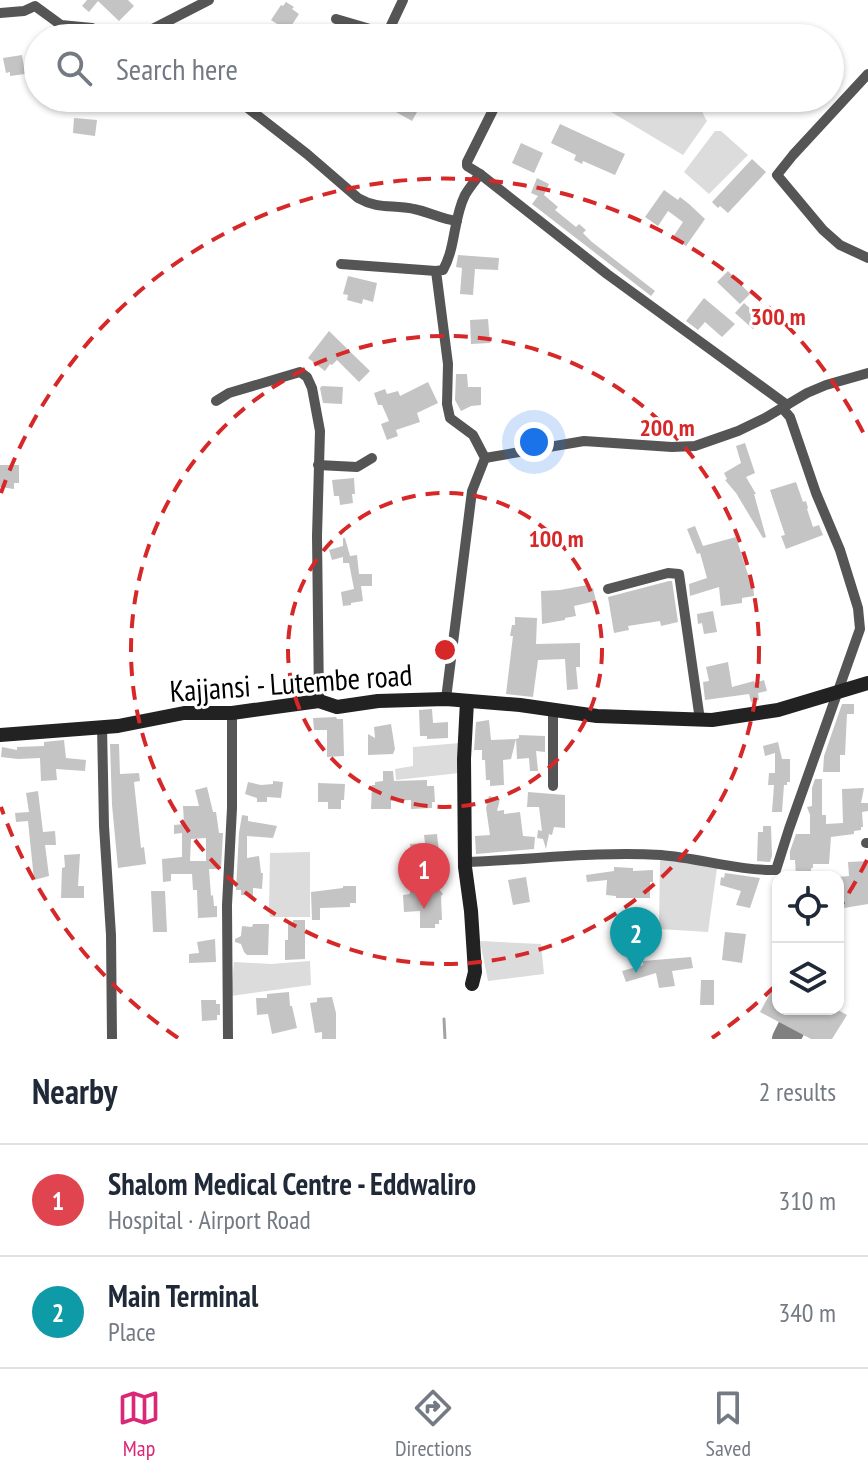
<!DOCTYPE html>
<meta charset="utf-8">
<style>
:root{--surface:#fff;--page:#f6f6f7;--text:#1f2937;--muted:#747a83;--line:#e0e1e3;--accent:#db2777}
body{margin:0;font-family:"PT Sans Narrow",sans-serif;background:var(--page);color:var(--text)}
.controls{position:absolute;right:24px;bottom:24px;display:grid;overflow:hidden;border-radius:16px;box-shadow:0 2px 6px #0004}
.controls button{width:72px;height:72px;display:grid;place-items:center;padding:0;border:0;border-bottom:2px solid var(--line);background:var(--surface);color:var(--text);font:40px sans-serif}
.you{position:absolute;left:534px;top:442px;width:28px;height:28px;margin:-20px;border:6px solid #fff;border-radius:50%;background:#1a73e8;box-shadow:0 0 0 12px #1a73e833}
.badge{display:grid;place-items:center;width:52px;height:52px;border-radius:50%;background:var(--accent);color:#fff;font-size:26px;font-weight:700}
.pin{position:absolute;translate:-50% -66px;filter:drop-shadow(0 2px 4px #0008)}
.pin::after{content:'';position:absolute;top:42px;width:28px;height:24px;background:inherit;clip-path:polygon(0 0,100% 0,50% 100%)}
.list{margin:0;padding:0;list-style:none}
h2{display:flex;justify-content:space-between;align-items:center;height:104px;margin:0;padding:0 32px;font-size:34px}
h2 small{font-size:26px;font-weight:400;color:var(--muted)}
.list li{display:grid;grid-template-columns:52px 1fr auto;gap:24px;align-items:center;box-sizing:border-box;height:112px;padding:0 32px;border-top:2px solid var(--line)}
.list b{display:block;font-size:30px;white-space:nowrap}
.list p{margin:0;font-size:26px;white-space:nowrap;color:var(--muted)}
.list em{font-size:26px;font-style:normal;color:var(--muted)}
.icon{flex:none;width:44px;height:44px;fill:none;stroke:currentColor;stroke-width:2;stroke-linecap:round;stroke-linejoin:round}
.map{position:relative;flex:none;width:868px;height:1039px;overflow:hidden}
.search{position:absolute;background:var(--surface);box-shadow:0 2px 6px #0004;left:24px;right:24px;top:24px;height:88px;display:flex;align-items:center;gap:20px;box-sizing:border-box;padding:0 28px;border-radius:44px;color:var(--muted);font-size:30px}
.sheet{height:328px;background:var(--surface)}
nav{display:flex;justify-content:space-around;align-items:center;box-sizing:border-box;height:112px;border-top:2px solid var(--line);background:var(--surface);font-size:22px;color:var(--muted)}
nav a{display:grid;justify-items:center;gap:4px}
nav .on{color:var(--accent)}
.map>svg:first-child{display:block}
</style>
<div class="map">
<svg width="868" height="1039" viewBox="0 0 868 1039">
<rect width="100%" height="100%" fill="#fff"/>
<g fill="#dcdcdc">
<path d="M588,98h120c-8,10 -7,13 -1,23l-24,34z"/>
<polygon points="715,131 721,131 748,155 709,194 684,172"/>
<polygon points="460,743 459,773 396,780 395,769 413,766 413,747"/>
<polygon points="310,852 310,917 270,917 269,909 270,853"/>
<polygon points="660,859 717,868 708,932 659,929"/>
<polygon points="480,941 541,944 544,974 488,981"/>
<polygon points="310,961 311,985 231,996 234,962 271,964"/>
</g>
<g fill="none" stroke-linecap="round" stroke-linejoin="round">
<polyline stroke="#a3a3a3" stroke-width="3" points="444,1019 445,1039"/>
<polyline stroke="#808080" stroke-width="28" points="786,1039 791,1029"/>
</g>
<g fill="#c4c4c4" fill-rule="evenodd">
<polygon points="87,0 128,0 134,6 119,21 98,1 89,12 82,6"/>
<polygon points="286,2 294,7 292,9 299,14 288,31 271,20 281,5 283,6"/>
<polygon points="22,55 25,74 10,76 10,72 6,73 3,58"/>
<polygon points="404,98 421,98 419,102 422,103 412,121 396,112"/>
<polygon points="74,118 97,120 95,136 73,133"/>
<polygon points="560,124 625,154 615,175 583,161 582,164 574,160 576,155 551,143"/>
<polygon points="521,143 543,153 534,173 512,163"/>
<polygon points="752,159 766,172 728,213 720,206 718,208 712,202"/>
<polygon points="537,178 549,184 544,195 558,207 555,210 576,227 579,224 586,230 583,233 592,242 655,291 651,296 532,204 538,196 531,193"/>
<polygon points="664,190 678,200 680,197 689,204 705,219 686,246 673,237 683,222 668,211 658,226 645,217"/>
<polygon points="458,255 499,258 498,270 475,269 473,295 460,294 462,268 456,267"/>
<polygon points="728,271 750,294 740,304 717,282"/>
<polygon points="348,276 377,283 373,302 363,299 362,304 347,300 348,295 343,294"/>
<polygon points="704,298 735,324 722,337 705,322 698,330 686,321"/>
<polygon points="744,303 762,319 753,329 735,313"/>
<polygon points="488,319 490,343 471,344 470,320"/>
<polygon points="329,331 370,371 359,382 337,360 332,365 330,364 325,371 308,358"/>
<polygon points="456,374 467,374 468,387 481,387 481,405 471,406 461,411 455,400"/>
<polygon points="428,382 438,403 417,413 420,422 396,430 398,436 387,440 381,424 389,421 382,405 378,405 374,393 385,389 387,394 398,391 400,396"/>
<polygon points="322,386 343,387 342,404 323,403 320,388"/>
<polygon points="745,443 755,473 746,477 756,494 754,494 766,537 763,538 736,493 725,480 727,479 724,473 741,463 736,446"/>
<polygon points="0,465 19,465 19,483 14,483 14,489 0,487"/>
<polygon points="354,478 355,494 352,494 353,503 340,505 339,496 334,496 332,480"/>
<polygon points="796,482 803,502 806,501 808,508 807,509 813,527 819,525 823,535 786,549 781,536 785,535 770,490"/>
<polygon points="695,526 703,546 736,537 751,584 753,584 754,596 742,598 742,603 721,606 719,587 690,596 689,584 707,578 700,553 697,554 687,529"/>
<polygon points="343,538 345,538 350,556 357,555 359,574 372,574 372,586 361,586 363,601 351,603 351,605 343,606 341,592 354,589 349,563 343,563 343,557 332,560 329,550 343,546"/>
<polygon points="669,581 672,581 678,622 661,626 660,621 628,626 629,630 614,633 608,597"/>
<polygon points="587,585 587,589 593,588 596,601 574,606 576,616 565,618 565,620 542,624 541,591 560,590"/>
<polygon points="713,611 717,632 704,634 702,623 698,624 697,614"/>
<polygon points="515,617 537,618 536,644 580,643 580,667 576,667 578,689 567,690 565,659 538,660 533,697 506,694 513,636 510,636 512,625 515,625"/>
<polygon points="728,662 732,687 754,681 755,683 764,680 767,691 758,693 759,700 751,702 749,694 705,700 703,682 709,681 706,667"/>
<polygon points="842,704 854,704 854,714 847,714 845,755 840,755 840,772 823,772 824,756"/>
<polygon points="432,709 433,723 448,722 448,738 427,739 427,736 420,736 419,710"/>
<polygon points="336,717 337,719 343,719 344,756 327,757 327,730 314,730 313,718"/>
<polygon points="489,720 491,740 516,739 511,759 503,760 504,785 490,786 490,780 486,780 485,760 482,760 482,750 474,750 476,722"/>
<polygon points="391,724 395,749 393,754 368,755 368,734 375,738 374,727"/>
<polygon points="519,735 545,736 545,752 536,751 538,771 530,771 529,758 517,759 516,739 519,738"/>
<polygon points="64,740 66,758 86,760 85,771 56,769 57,780 41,781 40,758 18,759 1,757 2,747 17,750 17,747 44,746 44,742"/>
<polygon points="778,742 782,759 790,759 790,782 787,782 787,785 784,785 782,812 772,812 774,785 768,785 769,773 775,773 775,753 765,756 763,746"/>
<polygon points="110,744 119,744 120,774 139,773 140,781 134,782 141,848 144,847 146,864 118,868 112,805"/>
<polygon points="383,771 393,771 394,781 427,780 427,786 434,786 435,802 432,802 432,808 411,809 411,800 391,801 391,809 371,809 372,785 375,785 375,782 383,781"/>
<polygon points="815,779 822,779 822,815 826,815 826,824 843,823 842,789 864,788 861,803 868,803 868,811 862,812 863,827 861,827 861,830 854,831 854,834 831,837 829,864 813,864 813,868 811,868 811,877 796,877 795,860 790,860 790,851 796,834 810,834 810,815 807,807 812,806 812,788"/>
<polygon points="273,781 283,782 281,798 267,797 267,802 257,802 257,798 245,794 248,782 261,785 273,784"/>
<polygon points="318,783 345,784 344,800 341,800 341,809 328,809 328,802 318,802"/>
<path d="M207,787l6,25h3l3,21h4l-2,36h-12l2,27 2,-1 1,11h3v11l-19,1 -1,-28h-4l-1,-16h-21v7l-8,1 -1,-23 20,-2v-24l-8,1v-9l10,-1 -1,-18h16l-4,-16zM206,838v23h-16l1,-22z"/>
<polygon points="38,791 43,832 55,831 56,845 45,845 49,876 34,880 28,821 16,822 15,813 29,812 26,793"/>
<polygon points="528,792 565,795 565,828 554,827 552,835 549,834 546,849 543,839 537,838 538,830 542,831 539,807 527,807"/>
<polygon points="489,796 500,799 497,811 504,810 504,814 520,812 523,836 535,837 534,849 476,854 475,836 490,835 486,808"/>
<polygon points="242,815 248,816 248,821 277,826 273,838 247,836 247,858 259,856 261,873 263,873 262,889 253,888 253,896 241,895 241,890 236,890 239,833"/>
<polygon points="763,826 771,826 772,856 770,862 757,861 758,832 763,832"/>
<polygon points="437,834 439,852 434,853 435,869 413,870 410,844 425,843 424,835"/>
<polygon points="80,854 78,886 84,886 84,898 61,898 62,868 65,867 64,855"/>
<polygon points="868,861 868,904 838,909 838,877 849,876 848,862"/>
<polygon points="614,867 633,868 633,871 653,870 653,882 650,882 650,898 616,898 616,896 606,895 607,880 587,882 586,875 614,871"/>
<polygon points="725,873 760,878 750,908 736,905 741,891 720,885 721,877 724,878"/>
<polygon points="526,877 530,902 513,905 508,880"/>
<polygon points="343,886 356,886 356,903 350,903 350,907 320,908 320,920 312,920 311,892 343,888"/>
<polygon points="438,888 443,894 441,896 442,920 439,920 439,924 435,924 435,928 420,928 420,911 404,912 403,895 410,894 410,891 423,890 424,901"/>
<polygon points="151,891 165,891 167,932 153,932"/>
<polygon points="293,920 305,920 305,959 285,960 285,940 288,940 288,924 293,924"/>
<polygon points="253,924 269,924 268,955 247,955 244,952 241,944 235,942 235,939 241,936 242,926 252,927"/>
<polygon points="725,932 746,934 742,963 722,960"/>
<polygon points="215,939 216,962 189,963 189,954 199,953 197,942"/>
<polygon points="691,957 693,968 672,971 675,986 659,988 656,973 626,982 622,971 643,965 643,961"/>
<polygon points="778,979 778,1009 836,1009 847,1015 832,1039 811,1039 760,1012"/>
<polygon points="701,980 714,980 714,1005 700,1005"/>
<polygon points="289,992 290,1006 292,1006 297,1028 272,1034 268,1014 257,1015 256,998 267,998 267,994"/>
<polygon points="332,997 336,1013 336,1039 322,1039 322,1032 315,1033 310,1003 317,1002 317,998"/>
<polygon points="201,1000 216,1000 216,1004 220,1004 220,1015 217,1015 217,1020 202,1021"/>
</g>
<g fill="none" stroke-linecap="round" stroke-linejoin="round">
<g stroke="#555" stroke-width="10">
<polyline points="0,13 24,11 35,6 61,25 92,28 108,38"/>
<polyline points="336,19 387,34 395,38"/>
<polyline points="387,34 403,0"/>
<polyline points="135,38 209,0"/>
<polyline points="868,74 793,155 777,175 823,230 840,245 868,258"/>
<path d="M235,98l72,56 51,44c21,12 35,6 56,11 15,3 27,10 43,12"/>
<polyline points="480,174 467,166 467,162 499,98"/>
<polyline points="341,264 436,271"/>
<polyline points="216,401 229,393 300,372 307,377 312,388 320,431 317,536 319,701"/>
<polyline points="485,458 584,441 672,447 695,446 738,431 765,418 807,393 826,385 868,373"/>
<polyline points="318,465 357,467 372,458"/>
<polyline points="608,589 668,573 679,574 700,720"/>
<path d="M446,699l26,-208 13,-33 -12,-23 -23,-17 -3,-14 1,-40 -12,-93 7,-1c13,-23 10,-51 22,-75 4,-7 10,-14 15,-21l127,100 180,131"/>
<polyline points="553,710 553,786"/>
<polyline points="102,726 104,826 111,935 112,1039"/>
<polyline points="866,843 868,843"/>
<path d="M465,862c65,-2 131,-11 196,-7 37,3 79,16 115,15l13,-41 71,-200 -2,-21 -18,-58 -24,-57 -26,-76 -7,-8"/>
<polyline points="228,1039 227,905 232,808 232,713"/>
</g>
<g stroke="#222" stroke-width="14">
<polyline points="467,701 464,759 465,867 471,911 475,972 472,984"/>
<polyline points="0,735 118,726 184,713 232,713 319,701 337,707 378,701 446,699 520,705 597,716 712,720 778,710 868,683"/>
</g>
</g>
<g fill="none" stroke="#d62828" stroke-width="4" stroke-dasharray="14 10">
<circle cx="445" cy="650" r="157"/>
<circle cx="445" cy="650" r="314"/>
<path d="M867 860A471 471 0 0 1 840 907M775 986A471 471 0 0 1 712 1038M178 1038A471 471 0 0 1 1 807M1 493A471 471 0 0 1 867 440"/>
</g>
<g text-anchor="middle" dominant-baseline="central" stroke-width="6" stroke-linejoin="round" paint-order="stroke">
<g font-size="30" fill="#000" stroke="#fff">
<text transform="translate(291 682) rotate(-4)">Kajjansi - Lutembe road</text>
</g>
</g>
<circle cx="445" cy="650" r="12" fill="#d62828" stroke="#fff" stroke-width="4"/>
<g font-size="24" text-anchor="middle" font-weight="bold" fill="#d62828" stroke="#fff" stroke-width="6" stroke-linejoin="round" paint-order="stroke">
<text x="778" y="325">300 m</text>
<text x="667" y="436">200 m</text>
<text x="556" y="547">100 m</text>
</g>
</svg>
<div class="controls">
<button><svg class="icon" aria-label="locate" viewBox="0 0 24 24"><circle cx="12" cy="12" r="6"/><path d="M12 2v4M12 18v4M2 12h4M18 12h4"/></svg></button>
<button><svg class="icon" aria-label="layers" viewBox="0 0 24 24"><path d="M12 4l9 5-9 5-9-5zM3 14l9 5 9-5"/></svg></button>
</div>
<div class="you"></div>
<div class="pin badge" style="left:424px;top:909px;background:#e0444e">1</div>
<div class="pin badge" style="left:636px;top:973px;background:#0f9aa8">2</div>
<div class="search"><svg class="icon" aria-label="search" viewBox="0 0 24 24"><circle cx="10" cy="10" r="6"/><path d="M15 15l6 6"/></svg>Search here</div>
</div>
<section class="sheet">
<h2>Nearby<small>2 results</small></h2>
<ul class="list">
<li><span class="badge" style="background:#e0444e">1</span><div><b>Shalom Medical Centre - Eddwaliro</b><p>Hospital · Airport Road</p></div><em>310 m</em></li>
<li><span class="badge" style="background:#0f9aa8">2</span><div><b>Main Terminal</b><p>Place</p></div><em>340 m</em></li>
</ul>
</section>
<nav>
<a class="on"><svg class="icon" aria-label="map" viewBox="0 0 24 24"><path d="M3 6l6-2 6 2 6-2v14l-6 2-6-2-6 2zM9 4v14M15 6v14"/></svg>Map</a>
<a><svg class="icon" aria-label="directions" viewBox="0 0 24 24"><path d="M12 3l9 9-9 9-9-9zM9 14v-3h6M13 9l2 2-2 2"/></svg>Directions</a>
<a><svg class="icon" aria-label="saved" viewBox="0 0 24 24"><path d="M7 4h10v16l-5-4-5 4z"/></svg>Saved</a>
</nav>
